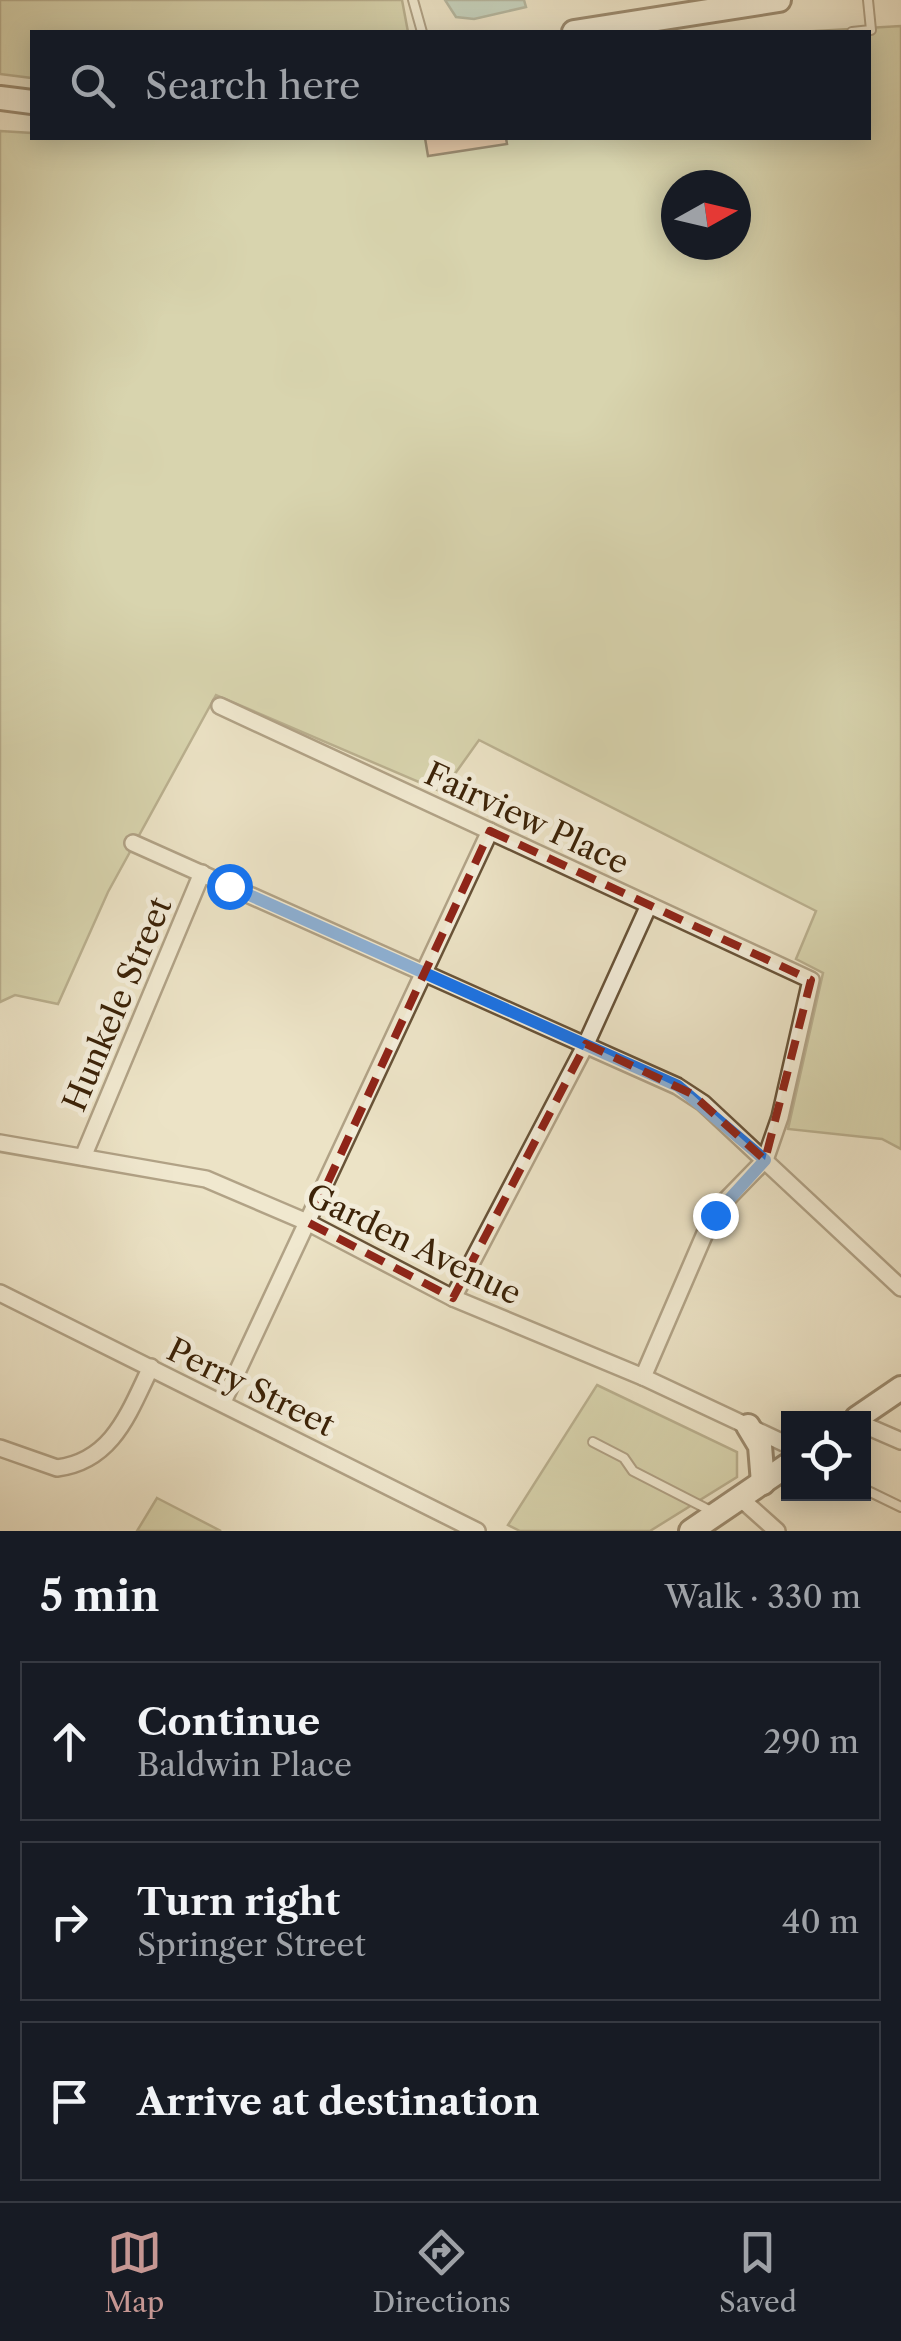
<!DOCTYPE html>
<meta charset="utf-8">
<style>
:root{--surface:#171b24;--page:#20242c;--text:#f1f3f6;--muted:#9ea1a6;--line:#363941;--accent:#c59692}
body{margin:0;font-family:"Libre Caslon Text",serif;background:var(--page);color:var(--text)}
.controls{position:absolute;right:30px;bottom:30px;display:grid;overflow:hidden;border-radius:0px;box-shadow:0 5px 25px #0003}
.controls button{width:90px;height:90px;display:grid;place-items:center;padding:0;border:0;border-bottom:2px solid var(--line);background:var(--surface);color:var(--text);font:50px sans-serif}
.compass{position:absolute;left:661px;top:170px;width:90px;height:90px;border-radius:50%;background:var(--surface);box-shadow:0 5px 25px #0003;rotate:82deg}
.stop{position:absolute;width:30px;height:30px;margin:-22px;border:8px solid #1a73e8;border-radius:50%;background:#fff}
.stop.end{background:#1a73e8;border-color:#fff;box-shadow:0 2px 10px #0008}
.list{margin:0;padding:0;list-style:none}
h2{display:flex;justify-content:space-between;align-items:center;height:130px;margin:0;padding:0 40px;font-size:42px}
h2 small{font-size:32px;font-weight:400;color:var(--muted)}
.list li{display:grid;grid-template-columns:65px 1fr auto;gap:30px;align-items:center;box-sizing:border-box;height:160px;margin:0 20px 20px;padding:0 20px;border:2px solid var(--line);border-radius:0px}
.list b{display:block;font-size:38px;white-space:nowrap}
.list p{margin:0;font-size:32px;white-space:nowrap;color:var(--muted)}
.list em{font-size:32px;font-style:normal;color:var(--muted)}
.icon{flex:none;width:55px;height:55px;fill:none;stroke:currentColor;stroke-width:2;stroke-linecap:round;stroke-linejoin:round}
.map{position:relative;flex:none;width:901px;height:1531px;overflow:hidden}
.search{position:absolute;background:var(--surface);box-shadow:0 5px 25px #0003;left:30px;right:30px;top:30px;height:110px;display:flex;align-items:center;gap:25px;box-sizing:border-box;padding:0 35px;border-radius:0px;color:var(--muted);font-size:38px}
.sheet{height:670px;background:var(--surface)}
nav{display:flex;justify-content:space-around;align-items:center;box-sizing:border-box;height:140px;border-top:2px solid var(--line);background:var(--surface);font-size:28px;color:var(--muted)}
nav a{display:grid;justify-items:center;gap:5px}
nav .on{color:var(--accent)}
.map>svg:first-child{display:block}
</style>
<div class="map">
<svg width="901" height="1531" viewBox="0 0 901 1531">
<rect width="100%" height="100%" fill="#ece3c6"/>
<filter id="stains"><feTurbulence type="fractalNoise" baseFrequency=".002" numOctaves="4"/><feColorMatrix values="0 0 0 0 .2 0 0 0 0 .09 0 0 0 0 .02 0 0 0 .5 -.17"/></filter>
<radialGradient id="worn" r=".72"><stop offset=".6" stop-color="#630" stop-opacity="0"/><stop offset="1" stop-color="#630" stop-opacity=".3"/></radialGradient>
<g fill="#bec191" stroke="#7d724c" stroke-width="2.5" fill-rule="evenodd">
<polygon points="0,0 402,0 408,32 32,32 32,78 0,74"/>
<path d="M901,26v1123l-19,-10 -94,-10 35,-156 -27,-14 20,-48 -337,-171 -37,52 -226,-97 -108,197 -50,112 -43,-9 -15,7v-871l32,2v5h836v-106h-69zM676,185h60v60h-60z"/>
<polygon points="597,1385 737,1452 737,1477 650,1531 520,1531 508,1525"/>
<polygon points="157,1498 221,1531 137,1531"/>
</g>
<polygon fill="#99beb4" stroke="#74806f" stroke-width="2.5" points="445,0 524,0 526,7 474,19 456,17"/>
<polygon fill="#d6a17a" stroke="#3c2308" stroke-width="2.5" points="425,138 506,138 507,144 428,156"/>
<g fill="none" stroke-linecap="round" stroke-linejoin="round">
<g stroke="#685338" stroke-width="12">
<g id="lane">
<polyline points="413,0 422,32"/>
<polyline points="852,32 871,30 868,0"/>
<polyline points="593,1442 624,1458 633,1471 713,1512"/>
<polyline points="864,1489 901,1507"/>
</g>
</g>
<g stroke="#685338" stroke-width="20">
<g id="street">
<polyline points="220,706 811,980 780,1117 765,1160 726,1200 706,1231 643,1377"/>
<polyline points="133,843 677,1086 703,1103 901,1288"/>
<polyline points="0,1143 206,1179 309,1223 453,1298 643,1377 788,1445"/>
<polyline points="83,1157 202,873"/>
<polyline points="0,1293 477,1531"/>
<polyline points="453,1298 586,1044 649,905"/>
<polyline points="223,1402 490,831"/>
<polyline points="864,1425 901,1441"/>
<path d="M0,1448l57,20c56,-7 72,-56 94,-101"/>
<polyline points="740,1498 777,1531"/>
</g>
</g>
<g stroke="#3c2308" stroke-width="28">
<g id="secondary">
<polyline points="574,32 779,0"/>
<polyline points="0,98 32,102"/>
<polyline points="857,1418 901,1388"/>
<polyline points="748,1426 760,1446 763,1483"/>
<polyline points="691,1531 788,1465"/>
</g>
</g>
<use href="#lane" stroke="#f3edda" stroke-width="8"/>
<use href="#street" stroke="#f3edda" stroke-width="15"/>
<use href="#secondary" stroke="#f3edda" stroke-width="22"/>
</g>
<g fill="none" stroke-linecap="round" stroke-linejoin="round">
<polyline stroke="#1a73e8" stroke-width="12" points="229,886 678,1086 765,1160 715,1215"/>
</g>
<path d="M0 0H901V1531H0ZM490,831l321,149 -46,180 -73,-66 -106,-50 -133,254 -144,-75z" fill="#ece3c6" fill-opacity=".55" fill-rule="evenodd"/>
<path fill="none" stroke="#8f2418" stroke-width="8" stroke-dasharray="20 12" stroke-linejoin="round" d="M490,831l321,149 -46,180 -73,-66 -106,-50 -133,254 -144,-75z"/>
<g text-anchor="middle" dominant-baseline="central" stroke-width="10" stroke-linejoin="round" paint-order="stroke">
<g font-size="32" fill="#3c2308" stroke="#f3edda">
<text transform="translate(527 818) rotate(25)">Fairview Place</text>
<text transform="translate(117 1004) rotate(-67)">Hunkele Street</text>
<text transform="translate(414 1244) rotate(26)">Garden Avenue</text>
<text transform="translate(251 1387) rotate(26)">Perry Street</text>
</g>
</g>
<rect width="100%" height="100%" filter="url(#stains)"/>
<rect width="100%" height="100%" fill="url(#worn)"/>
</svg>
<div class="controls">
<button><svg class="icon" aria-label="locate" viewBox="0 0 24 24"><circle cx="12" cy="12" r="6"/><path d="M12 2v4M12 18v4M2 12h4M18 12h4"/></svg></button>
</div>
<svg class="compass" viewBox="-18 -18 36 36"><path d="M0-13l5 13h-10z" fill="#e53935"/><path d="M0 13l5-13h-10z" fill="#9ea1a6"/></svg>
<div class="stop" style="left:229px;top:886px"></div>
<div class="stop end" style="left:715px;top:1215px"></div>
<div class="search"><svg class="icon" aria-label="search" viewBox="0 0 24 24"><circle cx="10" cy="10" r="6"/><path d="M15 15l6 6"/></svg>Search here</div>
</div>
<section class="sheet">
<h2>5 min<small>Walk · 330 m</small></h2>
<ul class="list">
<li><svg class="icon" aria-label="ahead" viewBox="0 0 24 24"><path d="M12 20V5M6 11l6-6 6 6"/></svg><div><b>Continue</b><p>Baldwin Place</p></div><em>290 m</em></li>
<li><svg class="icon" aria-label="right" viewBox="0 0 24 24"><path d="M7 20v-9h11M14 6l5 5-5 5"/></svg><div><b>Turn right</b><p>Springer Street</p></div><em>40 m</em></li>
<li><svg class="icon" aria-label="arrive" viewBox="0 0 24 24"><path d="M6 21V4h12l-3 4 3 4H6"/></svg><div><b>Arrive at destination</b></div></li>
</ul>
</section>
<nav>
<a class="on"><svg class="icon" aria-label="map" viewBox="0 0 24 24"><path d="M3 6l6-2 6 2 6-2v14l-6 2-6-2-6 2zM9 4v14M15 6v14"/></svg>Map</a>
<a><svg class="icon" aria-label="directions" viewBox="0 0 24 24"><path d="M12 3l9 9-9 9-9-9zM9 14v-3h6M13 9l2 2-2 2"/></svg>Directions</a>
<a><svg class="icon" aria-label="saved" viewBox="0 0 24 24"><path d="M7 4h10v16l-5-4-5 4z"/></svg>Saved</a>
</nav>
